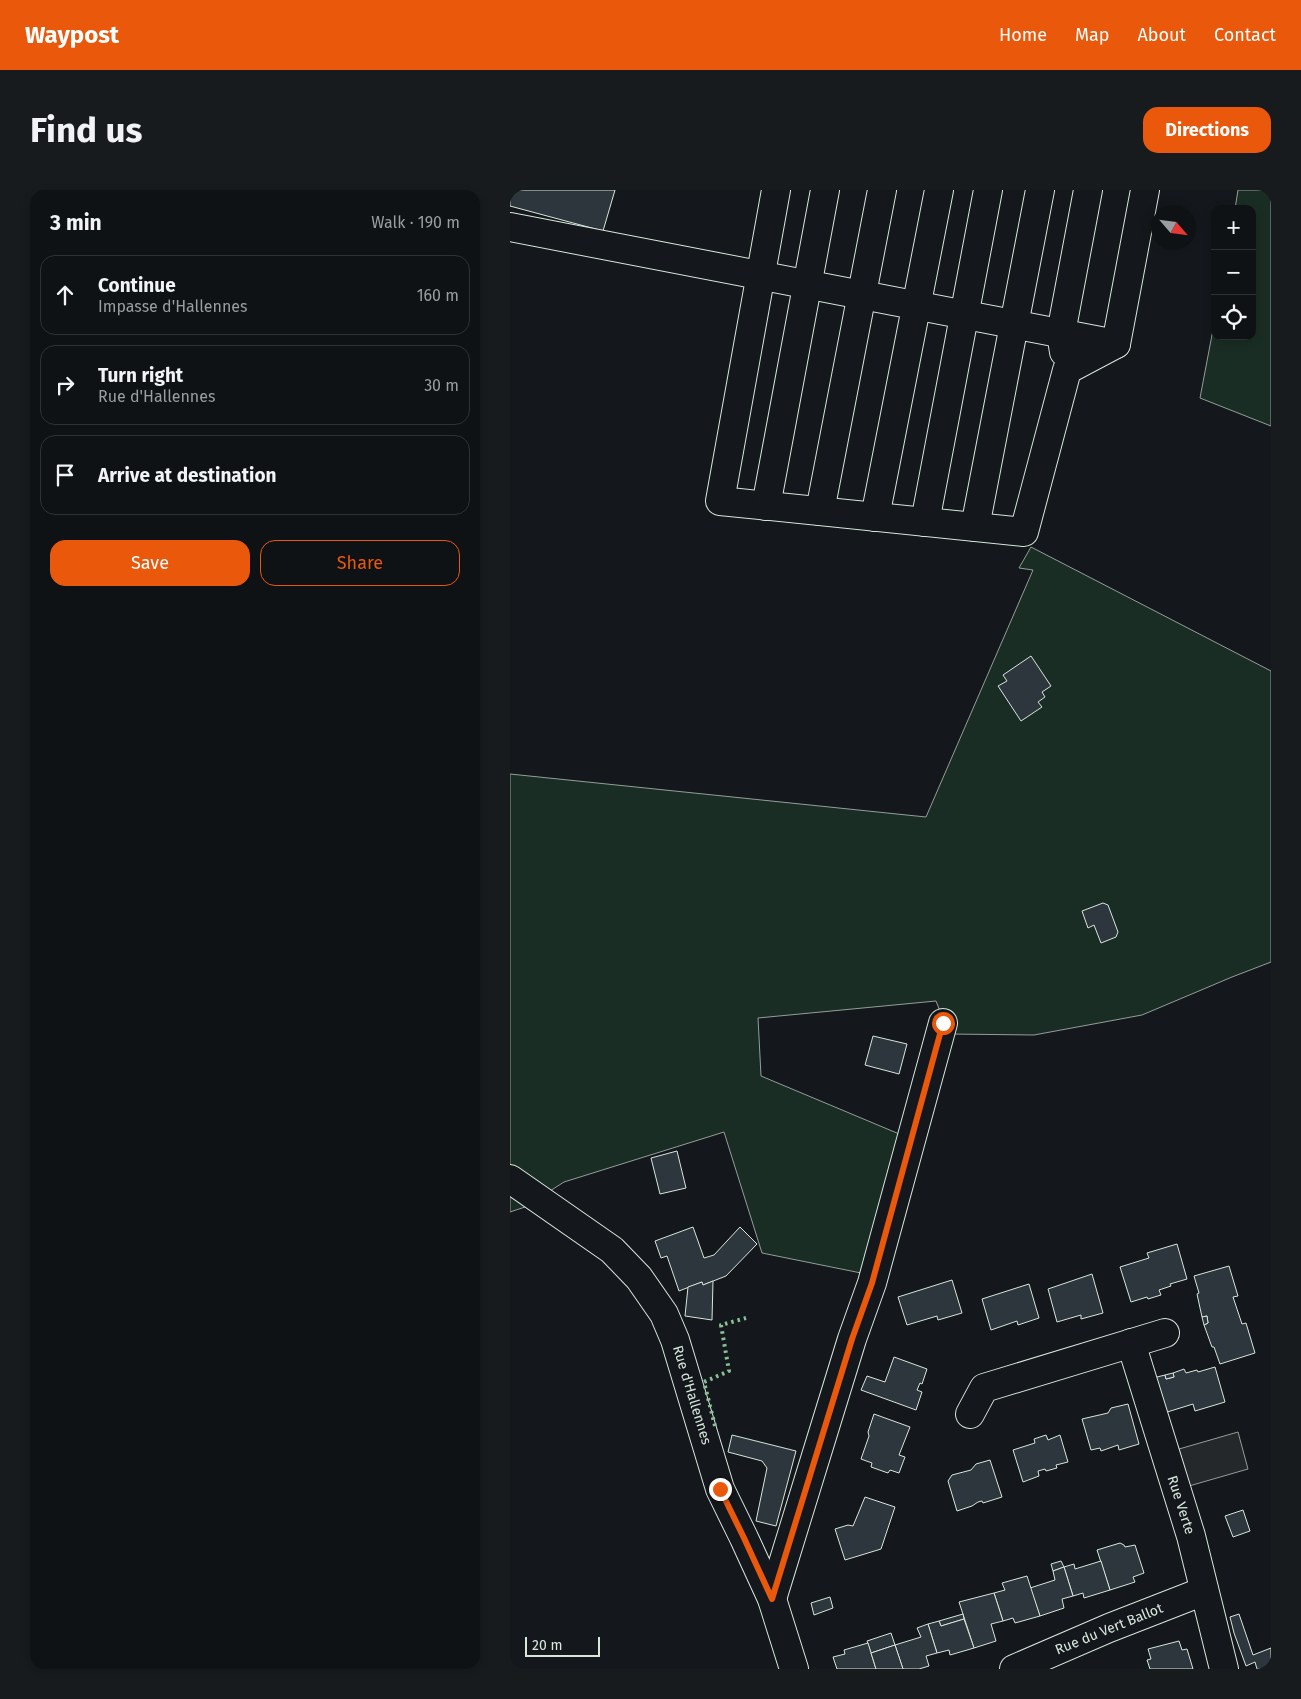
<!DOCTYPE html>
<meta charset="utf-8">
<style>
:root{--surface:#0f1215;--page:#181b1e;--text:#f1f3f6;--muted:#9b9ea0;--line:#2f3234;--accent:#ea580c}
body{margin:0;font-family:"Fira Sans",sans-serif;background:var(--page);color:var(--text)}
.controls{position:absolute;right:15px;top:15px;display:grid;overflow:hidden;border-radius:10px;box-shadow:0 2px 8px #0003}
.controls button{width:45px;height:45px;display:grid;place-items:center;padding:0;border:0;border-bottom:1px solid var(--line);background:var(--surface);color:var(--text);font:25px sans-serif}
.compass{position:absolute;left:641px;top:15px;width:45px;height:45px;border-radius:50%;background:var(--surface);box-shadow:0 2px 8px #0003;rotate:118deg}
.scale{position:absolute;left:15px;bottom:12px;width:75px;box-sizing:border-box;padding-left:5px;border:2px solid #d8e6dc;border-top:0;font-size:14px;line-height:18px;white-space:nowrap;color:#d8e6dc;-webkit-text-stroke:4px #14181c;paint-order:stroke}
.stop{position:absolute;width:15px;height:15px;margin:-11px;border:4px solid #ea580c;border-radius:50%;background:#fff}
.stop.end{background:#ea580c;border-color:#fff;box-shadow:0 1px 5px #0008}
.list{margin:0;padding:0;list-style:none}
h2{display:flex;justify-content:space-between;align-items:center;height:65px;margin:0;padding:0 20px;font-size:21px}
h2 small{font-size:16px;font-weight:400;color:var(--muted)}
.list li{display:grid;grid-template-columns:32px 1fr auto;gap:15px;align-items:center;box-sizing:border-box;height:80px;margin:0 10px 10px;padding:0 10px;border:1px solid var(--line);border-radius:15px}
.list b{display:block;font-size:19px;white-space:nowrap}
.list p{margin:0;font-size:16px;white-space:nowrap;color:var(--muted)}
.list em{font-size:16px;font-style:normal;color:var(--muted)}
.actions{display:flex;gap:10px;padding:15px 20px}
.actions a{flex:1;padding:11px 0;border:1px solid var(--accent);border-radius:15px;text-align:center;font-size:18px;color:var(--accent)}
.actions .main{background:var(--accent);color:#fff}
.icon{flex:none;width:28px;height:28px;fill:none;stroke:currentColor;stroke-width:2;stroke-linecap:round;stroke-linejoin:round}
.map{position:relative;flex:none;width:761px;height:1479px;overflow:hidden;border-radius:15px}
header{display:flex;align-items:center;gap:30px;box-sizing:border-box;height:70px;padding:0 25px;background:var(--accent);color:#fff}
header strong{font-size:24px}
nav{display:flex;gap:28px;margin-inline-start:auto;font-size:18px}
.intro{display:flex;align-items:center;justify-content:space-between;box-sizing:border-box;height:120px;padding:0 30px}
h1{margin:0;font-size:35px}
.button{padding:12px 22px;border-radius:15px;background:var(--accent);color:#fff;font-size:18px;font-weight:700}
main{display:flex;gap:30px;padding:0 30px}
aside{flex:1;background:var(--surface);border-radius:15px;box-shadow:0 2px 8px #0003}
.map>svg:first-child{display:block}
</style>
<header>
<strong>Waypost</strong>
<nav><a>Home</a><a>Map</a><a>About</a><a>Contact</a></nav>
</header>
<div class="intro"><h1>Find us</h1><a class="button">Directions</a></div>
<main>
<aside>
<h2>3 min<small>Walk · 190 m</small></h2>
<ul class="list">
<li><svg class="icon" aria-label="ahead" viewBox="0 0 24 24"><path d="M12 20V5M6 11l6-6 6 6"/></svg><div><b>Continue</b><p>Impasse d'Hallennes</p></div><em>160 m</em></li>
<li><svg class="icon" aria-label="right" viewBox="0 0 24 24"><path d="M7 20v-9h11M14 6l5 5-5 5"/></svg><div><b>Turn right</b><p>Rue d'Hallennes</p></div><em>30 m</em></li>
<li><svg class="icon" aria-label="arrive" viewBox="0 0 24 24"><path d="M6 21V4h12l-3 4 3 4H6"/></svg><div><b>Arrive at destination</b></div></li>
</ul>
<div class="actions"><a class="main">Save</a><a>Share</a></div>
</aside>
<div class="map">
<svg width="761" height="1479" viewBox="0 0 761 1479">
<rect width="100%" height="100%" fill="#14181c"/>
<g fill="#1a2d24" stroke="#939e99">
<polygon points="728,0 761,0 761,236 690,208 705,129 705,146 742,146 742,19 725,19"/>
<polygon points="521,357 761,481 761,772 722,787 632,825 524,845 439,844 426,811 248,828 251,886 394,946 356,1084 252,1063 214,942 54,992 15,1017 0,1022 0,584 416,627 523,380 509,378"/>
</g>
<polygon fill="#24282b" stroke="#939e99" points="728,1242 738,1279 679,1296 669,1259"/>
<g fill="#2c363c" stroke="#d8e6dc">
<polygon points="0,0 105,0 93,41 0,16"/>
<polygon points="521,466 541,496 532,502 535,507 528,512 532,517 511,531 488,496 497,491 493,485"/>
<polygon points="593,713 598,715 608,742 606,747 591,753 584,735 578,738 572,721"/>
<polygon points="363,846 397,854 389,884 355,875"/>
<polygon points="167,961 176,998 150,1004 141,968"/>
<polygon points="183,1037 194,1068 204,1065 230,1037 247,1054 216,1086 193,1095 192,1092 169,1101 157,1066 151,1068 145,1051"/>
<polygon points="667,1054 677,1089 660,1094 661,1096 649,1100 651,1105 638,1109 637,1107 621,1112 610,1077 639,1068 637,1063"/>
<polygon points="719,1076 728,1106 723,1107 732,1134 736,1133 745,1163 710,1174 704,1157 702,1157 694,1135 698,1133 697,1126 692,1127 687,1104 689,1103 684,1086"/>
<polygon points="582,1084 593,1123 571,1129 571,1125 547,1132 538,1099"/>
<polygon points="442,1090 452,1123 428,1130 427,1126 397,1135 388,1107"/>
<polygon points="203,1091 202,1130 175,1126 178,1097 192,1092 193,1095"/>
<polygon points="519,1094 529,1128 508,1135 507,1131 481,1140 472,1109"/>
<polygon points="697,1126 698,1133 694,1135 692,1127"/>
<polygon points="384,1167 417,1179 412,1194 410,1193 407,1200 412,1202 406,1220 351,1200 357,1186 375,1192"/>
<polygon points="705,1177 715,1212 685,1221 683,1214 654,1223 643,1188 655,1185 656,1189 664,1187 663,1183 674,1179 676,1183 687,1180 688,1182"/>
<polygon points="663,1183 664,1187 656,1189 655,1185"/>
<polygon points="618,1214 629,1254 609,1260 608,1255 591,1261 590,1258 581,1260 572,1229 598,1223 601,1218"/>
<polygon points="364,1224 400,1237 389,1265 395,1267 389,1283 380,1280 378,1283 361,1277 362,1273 351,1269 359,1246 358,1242"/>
<polygon points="222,1245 286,1261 266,1336 246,1331 257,1278 252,1271 218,1262"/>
<polygon points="536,1245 538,1250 550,1245 558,1272 546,1275 547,1278 536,1281 535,1279 528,1281 529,1286 513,1292 503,1260 525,1253 524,1249"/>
<polygon points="480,1270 492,1307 473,1313 472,1311 468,1312 462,1316 447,1321 438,1291 442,1285 461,1280 466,1274"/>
<polygon points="355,1307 385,1317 371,1359 335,1370 325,1339 338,1335 343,1336"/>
<polygon points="733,1320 740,1341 723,1347 715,1326"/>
<polygon points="610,1353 614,1355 615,1357 625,1355 634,1383 623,1387 625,1392 600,1400 587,1360"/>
<polygon points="551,1371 554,1377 543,1381 541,1374"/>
<polygon points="591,1371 600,1400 574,1408 573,1403 563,1406 554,1377 564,1374 565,1379"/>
<polygon points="554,1377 563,1406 552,1409 554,1418 530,1426 520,1398 545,1390 543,1381"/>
<polygon points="517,1386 530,1426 505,1433 503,1428 493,1431 484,1403 495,1400 492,1393"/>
<polygon points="484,1403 493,1431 481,1434 486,1451 464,1458 449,1412"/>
<polygon points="320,1407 323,1418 304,1425 301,1413"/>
<polygon points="453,1424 454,1429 431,1436 429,1431"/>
<polygon points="729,1424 743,1465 761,1458 761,1479 747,1479 745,1472 736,1476 724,1443 720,1427"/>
<polygon points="454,1429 464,1458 440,1465 439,1460 427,1463 418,1434 429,1431 431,1436"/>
<polygon points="418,1434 427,1463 416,1466 419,1476 409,1479 393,1479 385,1455 411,1447 407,1438"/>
<polygon points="381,1443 385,1455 361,1463 357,1451"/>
<polygon points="669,1451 672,1460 677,1459 683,1479 640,1479 637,1470 641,1469 638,1459"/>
<polygon points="358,1453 366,1479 327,1479 323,1467 335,1464 334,1460"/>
<polygon points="385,1455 393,1479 366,1479 361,1463"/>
</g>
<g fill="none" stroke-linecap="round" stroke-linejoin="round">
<g stroke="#d8e6dc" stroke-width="30">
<g id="minor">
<polyline points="266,0 210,311 514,342 557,180 606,154"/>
<polyline points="0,37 606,154 635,0"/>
<polyline points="554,162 551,143 578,0"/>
<polyline points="256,316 315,0"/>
<polyline points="310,321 372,0"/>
<polyline points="365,327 429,0"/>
<polyline points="415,332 478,0"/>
<polyline points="465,337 530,0"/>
<polyline points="0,989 102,1060 129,1088 154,1124 165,1150 210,1299 234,1348 262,1409 284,1479"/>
<polyline points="621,1153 681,1346 714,1479"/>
<polyline points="460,1224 474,1198 655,1143"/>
<polyline points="262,1409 342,1149 362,1093 433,833"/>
<polyline points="504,1479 599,1438 694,1401"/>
</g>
</g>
<use href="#minor" stroke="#14181c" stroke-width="28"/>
<polyline stroke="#8ac095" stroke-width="4" stroke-dasharray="2.5 4" stroke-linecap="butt" points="205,1236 194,1192 219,1181 211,1135 236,1128"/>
</g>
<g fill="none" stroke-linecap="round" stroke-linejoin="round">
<polyline stroke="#ea580c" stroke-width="6" points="210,1299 234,1348 262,1409 342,1149 362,1093 433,833"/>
</g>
<g text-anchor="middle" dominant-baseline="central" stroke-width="4" stroke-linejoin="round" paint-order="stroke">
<g font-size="14" fill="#d8e6dc" stroke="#14181c">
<text transform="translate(182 1205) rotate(73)">Rue d'Hallennes</text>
<text transform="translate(671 1315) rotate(72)">Rue Verte</text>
<text transform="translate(599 1439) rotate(-22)">Rue du Vert Ballot</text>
</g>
</g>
</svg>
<div class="controls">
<button>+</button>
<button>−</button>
<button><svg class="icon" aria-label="locate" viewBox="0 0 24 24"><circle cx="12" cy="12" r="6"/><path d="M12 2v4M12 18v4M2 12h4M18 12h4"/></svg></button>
</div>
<svg class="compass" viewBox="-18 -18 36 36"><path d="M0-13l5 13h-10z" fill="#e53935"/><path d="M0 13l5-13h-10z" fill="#9b9ea0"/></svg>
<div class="scale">20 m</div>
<div class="stop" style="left:433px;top:833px"></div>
<div class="stop end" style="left:210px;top:1299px"></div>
</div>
</main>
